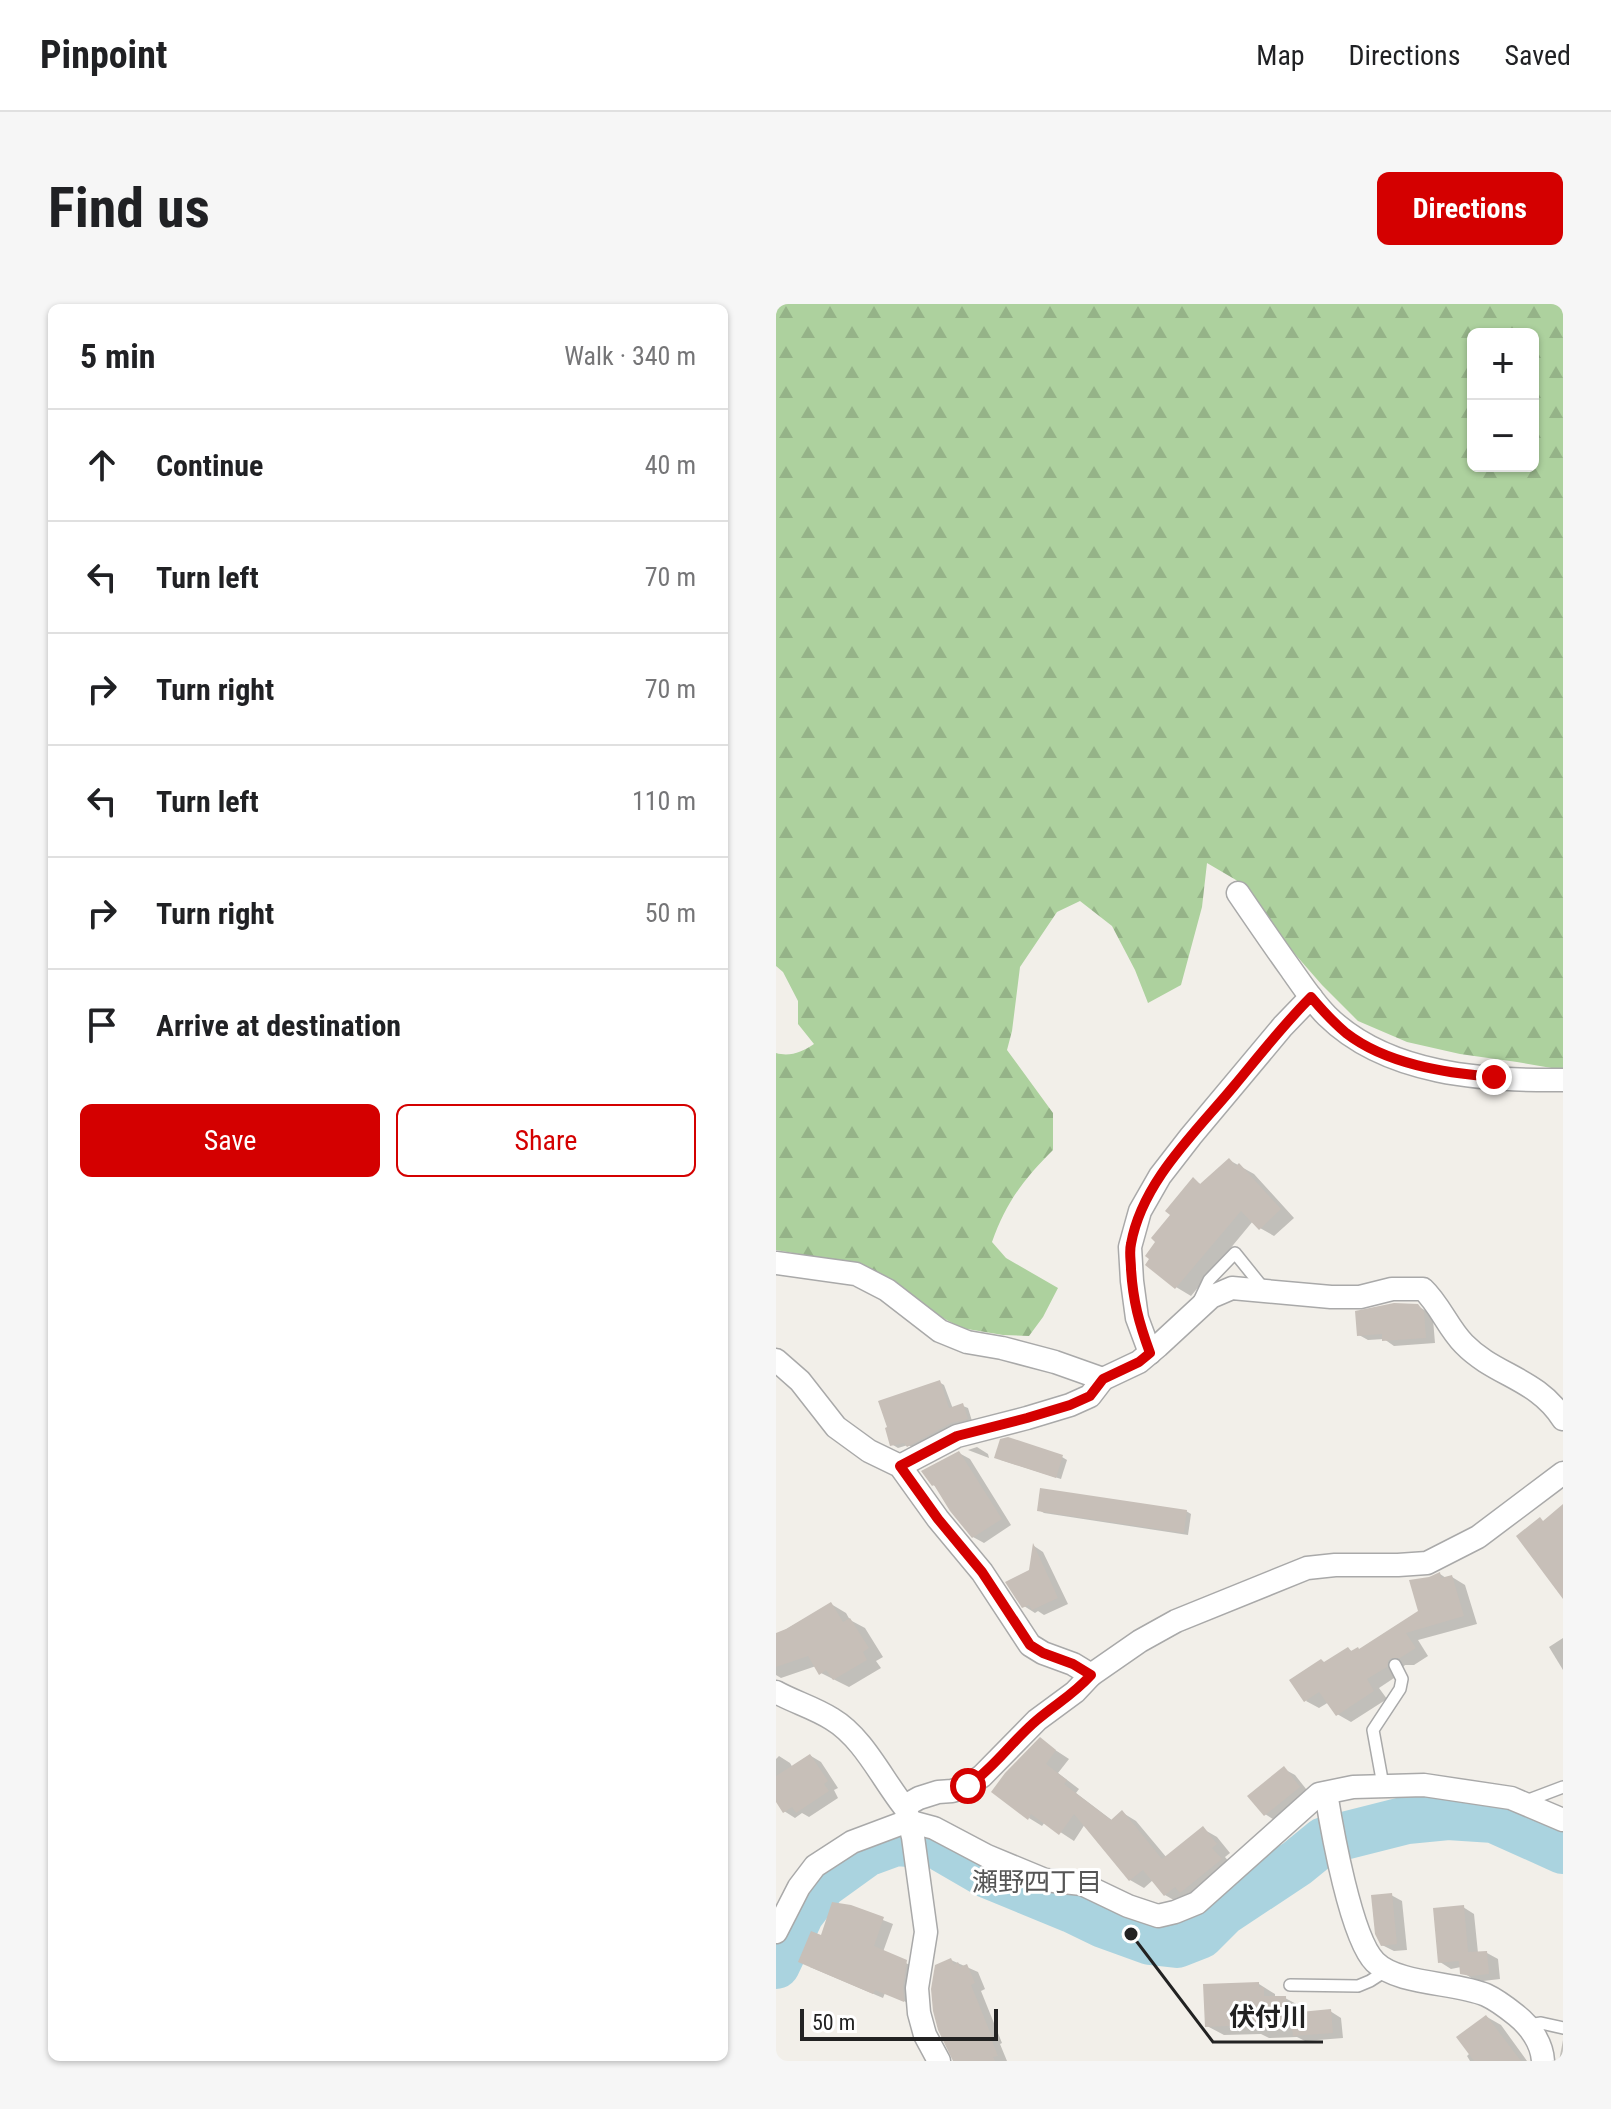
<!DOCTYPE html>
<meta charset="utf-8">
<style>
:root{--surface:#fff;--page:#f6f6f6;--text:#202124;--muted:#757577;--line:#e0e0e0;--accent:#d40000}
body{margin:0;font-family:"Roboto Condensed","Noto Sans JP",sans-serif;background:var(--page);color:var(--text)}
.controls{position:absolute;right:24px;top:24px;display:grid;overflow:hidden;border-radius:12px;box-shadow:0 2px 6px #0004}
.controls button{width:72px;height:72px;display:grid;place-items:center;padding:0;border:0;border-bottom:2px solid var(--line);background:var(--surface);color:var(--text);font:40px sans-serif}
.scale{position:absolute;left:24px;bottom:20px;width:198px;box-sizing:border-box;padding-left:8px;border:4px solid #222;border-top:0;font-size:22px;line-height:28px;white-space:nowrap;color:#222;-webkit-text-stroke:6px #fff;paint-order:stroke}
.stop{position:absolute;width:24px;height:24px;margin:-18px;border:6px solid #d40000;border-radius:50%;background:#fff}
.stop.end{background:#d40000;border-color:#fff;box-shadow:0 2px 8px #0008}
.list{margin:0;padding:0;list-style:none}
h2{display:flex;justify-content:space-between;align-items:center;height:104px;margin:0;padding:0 32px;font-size:34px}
h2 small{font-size:26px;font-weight:400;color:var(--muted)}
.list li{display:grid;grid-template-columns:52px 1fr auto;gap:24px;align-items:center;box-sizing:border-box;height:112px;padding:0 32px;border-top:2px solid var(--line)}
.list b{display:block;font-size:30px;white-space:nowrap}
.list em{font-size:26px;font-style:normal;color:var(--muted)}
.actions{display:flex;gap:16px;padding:24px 32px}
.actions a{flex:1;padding:18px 0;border:2px solid var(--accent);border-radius:12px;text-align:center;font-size:28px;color:var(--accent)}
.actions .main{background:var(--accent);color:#fff}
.icon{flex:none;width:44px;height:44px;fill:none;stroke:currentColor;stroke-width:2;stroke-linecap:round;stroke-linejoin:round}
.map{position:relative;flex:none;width:787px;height:1757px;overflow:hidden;border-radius:12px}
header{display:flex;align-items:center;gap:48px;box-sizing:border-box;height:112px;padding:0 40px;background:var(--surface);border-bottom:2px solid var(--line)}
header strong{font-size:38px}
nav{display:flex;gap:44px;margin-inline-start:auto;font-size:28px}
.intro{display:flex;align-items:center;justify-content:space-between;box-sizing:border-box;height:192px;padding:0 48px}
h1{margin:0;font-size:56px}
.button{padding:20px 36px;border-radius:12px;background:var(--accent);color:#fff;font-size:28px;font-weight:700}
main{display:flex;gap:48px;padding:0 48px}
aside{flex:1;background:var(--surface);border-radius:12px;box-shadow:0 2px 6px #0004}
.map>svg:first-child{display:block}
</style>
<header>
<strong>Pinpoint</strong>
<nav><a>Map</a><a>Directions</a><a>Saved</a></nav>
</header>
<div class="intro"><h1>Find us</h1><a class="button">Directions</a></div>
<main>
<aside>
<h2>5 min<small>Walk · 340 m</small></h2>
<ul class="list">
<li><svg class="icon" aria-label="ahead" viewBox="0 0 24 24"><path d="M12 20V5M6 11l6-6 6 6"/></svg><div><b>Continue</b></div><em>40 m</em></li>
<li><svg class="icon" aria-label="left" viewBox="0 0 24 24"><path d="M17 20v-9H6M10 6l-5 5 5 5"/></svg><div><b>Turn left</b></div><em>70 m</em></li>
<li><svg class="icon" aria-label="right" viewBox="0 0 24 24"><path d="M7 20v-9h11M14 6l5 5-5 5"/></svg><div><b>Turn right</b></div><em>70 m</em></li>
<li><svg class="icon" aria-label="left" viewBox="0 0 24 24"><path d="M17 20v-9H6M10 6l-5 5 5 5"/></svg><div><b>Turn left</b></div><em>110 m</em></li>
<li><svg class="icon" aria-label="right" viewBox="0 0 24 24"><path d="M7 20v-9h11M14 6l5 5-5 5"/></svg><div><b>Turn right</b></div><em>50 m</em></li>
<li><svg class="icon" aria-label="arrive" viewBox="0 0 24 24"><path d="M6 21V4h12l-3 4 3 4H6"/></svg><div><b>Arrive at destination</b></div></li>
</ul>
<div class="actions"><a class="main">Save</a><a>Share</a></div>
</aside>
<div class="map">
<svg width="787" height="1757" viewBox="0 0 787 1757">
<defs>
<pattern id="forest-firs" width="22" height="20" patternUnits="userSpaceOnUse" patternTransform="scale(2)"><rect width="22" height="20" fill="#add19e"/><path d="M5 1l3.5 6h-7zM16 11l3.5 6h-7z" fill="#95b388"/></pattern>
</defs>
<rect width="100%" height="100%" fill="#f2efe9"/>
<path fill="url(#forest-firs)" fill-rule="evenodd" d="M0,0h787v766l-46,-8 -57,-8 -53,-12 -49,-21 -36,-36 -42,-48 -19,-31 -25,-26 -29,-17 -5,44 -21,78 -33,18 -13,-33 -23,-44 -32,-25 -23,11 -37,55 -8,64 -5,19 46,63v37c-29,29 -47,52 -61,92l14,16 52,30 -15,29 -14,19 -26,-1 -42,-7 -25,-14 -71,-48 -89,-16v-197c14,4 26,-1 38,-9l-16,-20v-23l-15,-29 -7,-6zM697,30h60v132h-60z"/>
<g fill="#0003">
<polygon points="453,856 478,870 518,914 498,932 484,924 477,917 415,992 400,983 372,960 397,911 417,876 426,881"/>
<polygon points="640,1001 650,1007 657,1015 659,1039 618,1042 608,1035 592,1036 583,1031"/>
<polygon points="163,1078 168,1081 177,1105 187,1102 192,1104 196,1117 137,1144 132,1141 122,1144 117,1141"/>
<polygon points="201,1143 212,1150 213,1154 192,1146"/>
<polygon points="183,1149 194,1155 235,1221 208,1239 197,1233 162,1183 157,1181"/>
<polygon points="286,1153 291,1156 285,1175 225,1156"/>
<polygon points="263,1206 410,1207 415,1210 412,1231 268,1209"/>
<polygon points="258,1242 267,1248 292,1300 268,1311 262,1307 259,1309 248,1302"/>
<polygon points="664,1270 670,1274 676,1273 689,1281 701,1320 642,1336 652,1352 638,1361 629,1361 625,1365 624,1370 603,1384 611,1395 575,1418 561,1410 553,1398 543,1404 530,1397 550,1360 572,1345 577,1348 585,1347 644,1308"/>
<polygon points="55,1300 70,1309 74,1316 89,1324 107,1353 100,1357 105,1364 73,1383 45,1369 40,1362 5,1374 0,1371 0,1331"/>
<polygon points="787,1334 787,1366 773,1343"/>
<polygon points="264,1436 293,1455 282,1469 303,1485 300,1489 337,1517 347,1509 360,1517 391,1554 427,1525 441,1533 454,1549 449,1553 458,1564 403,1599 389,1591 377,1576 368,1584 354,1576 309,1520 298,1537 269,1518 266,1522 253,1514"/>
<polygon points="3,1452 14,1459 17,1464 35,1452 45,1458 62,1484 58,1486 62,1494 33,1513 26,1509 19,1514 8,1507 0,1494 0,1455"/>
<polygon points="508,1465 519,1471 534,1490 500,1517 489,1510"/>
<polygon points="615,1591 626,1597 631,1646 618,1647 606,1641"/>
<polygon points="74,1603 117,1620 107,1648 140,1664 137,1701 109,1689 107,1694 34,1663 46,1634"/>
<polygon points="687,1603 698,1610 702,1649 711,1649 722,1655 724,1675 707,1677 697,1675 686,1668 685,1663 675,1665 664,1658"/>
<polygon points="175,1656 202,1668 209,1685 205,1687 226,1739 224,1740 231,1757 180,1757"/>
<polygon points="483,1680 499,1690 499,1692 509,1694 526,1703 526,1710 554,1707 565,1714 567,1734 529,1737 521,1733 493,1734 485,1730 448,1731 431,1722"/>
<polygon points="711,1713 725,1721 751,1757 694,1757 691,1752 694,1749"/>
<polygon points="787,1737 787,1757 783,1757 787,1736"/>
</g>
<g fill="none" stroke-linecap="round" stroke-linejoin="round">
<polyline stroke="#aad3df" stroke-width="48" points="0,1661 24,1610 47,1580 90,1549 120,1538 161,1541 211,1570 296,1605 327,1620 374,1637 401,1640 424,1631 447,1608 521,1559 548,1537 631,1516 672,1512 718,1515 787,1546"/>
</g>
<g fill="#c7bfb8">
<polygon points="453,854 460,862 463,859 505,905 483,926 465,907 399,985 369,961 373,955 369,952 379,938 375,934 394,911 389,907 417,873 424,880"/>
<polygon points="618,999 642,1000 648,1008 650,1034 606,1037 606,1030 581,1032 579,1007"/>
<polygon points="164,1076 173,1104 187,1099 192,1115 175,1119 131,1143 128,1139 114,1142 109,1124 111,1123 102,1097"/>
<polygon points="232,1133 287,1151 280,1174 218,1154 224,1135"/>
<polygon points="183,1147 226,1215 196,1234 174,1207 158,1181 156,1182 145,1167"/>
<polygon points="264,1184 411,1206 408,1229 261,1207"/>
<polygon points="787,1200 787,1295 740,1232 764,1213 767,1217"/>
<polygon points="257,1239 282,1294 256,1306 253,1301 246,1304 229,1278 253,1266"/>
<polygon points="664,1268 665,1274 676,1271 688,1312 630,1329 640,1344 624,1354 615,1354 612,1357 611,1363 591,1375 598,1387 560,1412 543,1388 528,1398 513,1376 545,1355 548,1358 572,1343 575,1347 582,1343 583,1345 642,1307 633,1276 653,1273"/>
<polygon points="55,1298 67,1318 74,1314 93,1344 87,1348 91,1356 57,1376 50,1366 43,1371 32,1352 0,1363 0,1329 10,1325"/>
<polygon points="264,1433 280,1446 270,1460 291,1476 288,1480 335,1516 346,1506 386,1555 427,1522 441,1540 436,1544 446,1555 404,1589 399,1583 388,1592 367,1566 353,1577 298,1510 283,1531 255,1510 252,1516 215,1488 229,1469"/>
<polygon points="34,1450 52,1477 48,1480 53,1487 20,1509 16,1503 7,1509 0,1498 0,1472"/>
<polygon points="508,1462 524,1483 488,1512 471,1492"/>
<polygon points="616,1589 621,1640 605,1642 599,1630 595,1591"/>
<polygon points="56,1598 75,1601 108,1613 98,1642 131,1656 127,1682 128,1698 99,1686 97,1690 22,1658 35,1627 45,1631"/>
<polygon points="688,1601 692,1648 711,1647 713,1670 695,1672 684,1670 683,1657 662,1659 657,1604"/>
<polygon points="175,1654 178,1661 182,1658 184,1663 191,1660 199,1679 195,1681 216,1733 215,1734 222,1752 217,1753 219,1757 177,1757 162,1726 157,1707 155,1685 159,1661"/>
<polygon points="483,1678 483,1683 488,1683 488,1692 510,1692 511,1724 475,1726 474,1721 429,1723 427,1680"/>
<polygon points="555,1705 557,1729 517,1732 514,1709"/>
<polygon points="710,1711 745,1757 698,1757 680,1733"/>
</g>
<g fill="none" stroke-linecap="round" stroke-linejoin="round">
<g stroke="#a9a9a9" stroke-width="14">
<g id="service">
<polyline points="423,997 433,976 459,949 488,985"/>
<polyline points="607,1481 597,1426 624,1385 626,1375 619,1361"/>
<polyline points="750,1497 787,1483"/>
<polyline points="514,1681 582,1682 594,1677 611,1666"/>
<polyline points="752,1721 765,1719 787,1724"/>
</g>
</g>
<g stroke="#a9a9a9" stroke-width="25">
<g id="minor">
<path d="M462,589c17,25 34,50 52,75 12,17 23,34 37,48 60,59 157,65 236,64"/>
<polyline points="0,959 80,970 111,986 164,1027 191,1038 226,1044 279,1058 327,1075"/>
<polyline points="374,1049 361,1014 356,977 354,943 364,907 384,872 415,832 507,722 535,693"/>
<polyline points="0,1056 24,1077 60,1123 93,1147 124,1162 162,1215 206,1268 254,1341 267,1349 297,1360 315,1371"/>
<path d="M124,1162l57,-30 70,-18 43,-13 20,-9 13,-17 36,-17 19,-16 53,-49 21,-9 99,9h29l32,-8h31c17,16 25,39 41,55 31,32 73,34 99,75"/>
<path d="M0,1388c18,10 39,16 56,27 32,19 51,62 74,90"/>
<path d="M550,1489c6,37 25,145 49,169 23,23 81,20 111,33 11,5 20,12 30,20 14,11 26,28 27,46"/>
<polyline points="0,1628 23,1583 39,1562 76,1538 132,1517 158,1524 211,1552 269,1576 306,1580 352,1602 382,1612 399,1608 421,1599 543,1490 577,1483 648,1481 735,1494 787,1516"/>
<polyline points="163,1757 149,1731 143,1709 141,1684 150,1628 137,1533 130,1505 134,1499 143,1494 162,1488 176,1487 192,1482 206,1472 261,1416 299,1388 315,1371 364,1337 400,1317 531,1264 559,1261 622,1261 651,1259 702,1233 787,1169"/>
</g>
</g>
<use href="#service" stroke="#fff" stroke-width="11"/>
<use href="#minor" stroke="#fff" stroke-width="22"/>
</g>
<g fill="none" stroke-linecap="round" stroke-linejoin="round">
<path stroke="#d40000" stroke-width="10" d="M192,1482c27,-19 44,-45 69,-66 20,-17 36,-25 54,-45l-18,-11 -30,-11 -13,-8 -48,-73 -44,-53 -38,-53 57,-30 70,-18 43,-13 20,-9 13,-17 36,-17 11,-9c-11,-30 -17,-52 -19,-84 0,-8 -2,-17 0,-25 11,-62 64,-111 103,-158 25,-30 49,-61 77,-89 11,13 22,25 35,36 40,31 99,40 148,44"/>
</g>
<g text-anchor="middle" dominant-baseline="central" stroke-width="6" stroke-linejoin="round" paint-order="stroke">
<g font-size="26" fill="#555" stroke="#fff">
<text x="261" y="1578">瀬野四丁目</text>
</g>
</g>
<path fill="none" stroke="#222" stroke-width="3" d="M355 1630L437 1738H547"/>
<circle fill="#222" stroke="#fff" stroke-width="3" cx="355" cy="1630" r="8"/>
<g font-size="26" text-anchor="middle" font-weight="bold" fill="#222" stroke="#fff" stroke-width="6" stroke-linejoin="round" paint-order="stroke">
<text x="492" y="1722">伏付川</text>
</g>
</svg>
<div class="controls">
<button>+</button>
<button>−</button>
</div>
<div class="scale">50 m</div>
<div class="stop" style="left:192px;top:1482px"></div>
<div class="stop end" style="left:718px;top:773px"></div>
</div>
</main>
